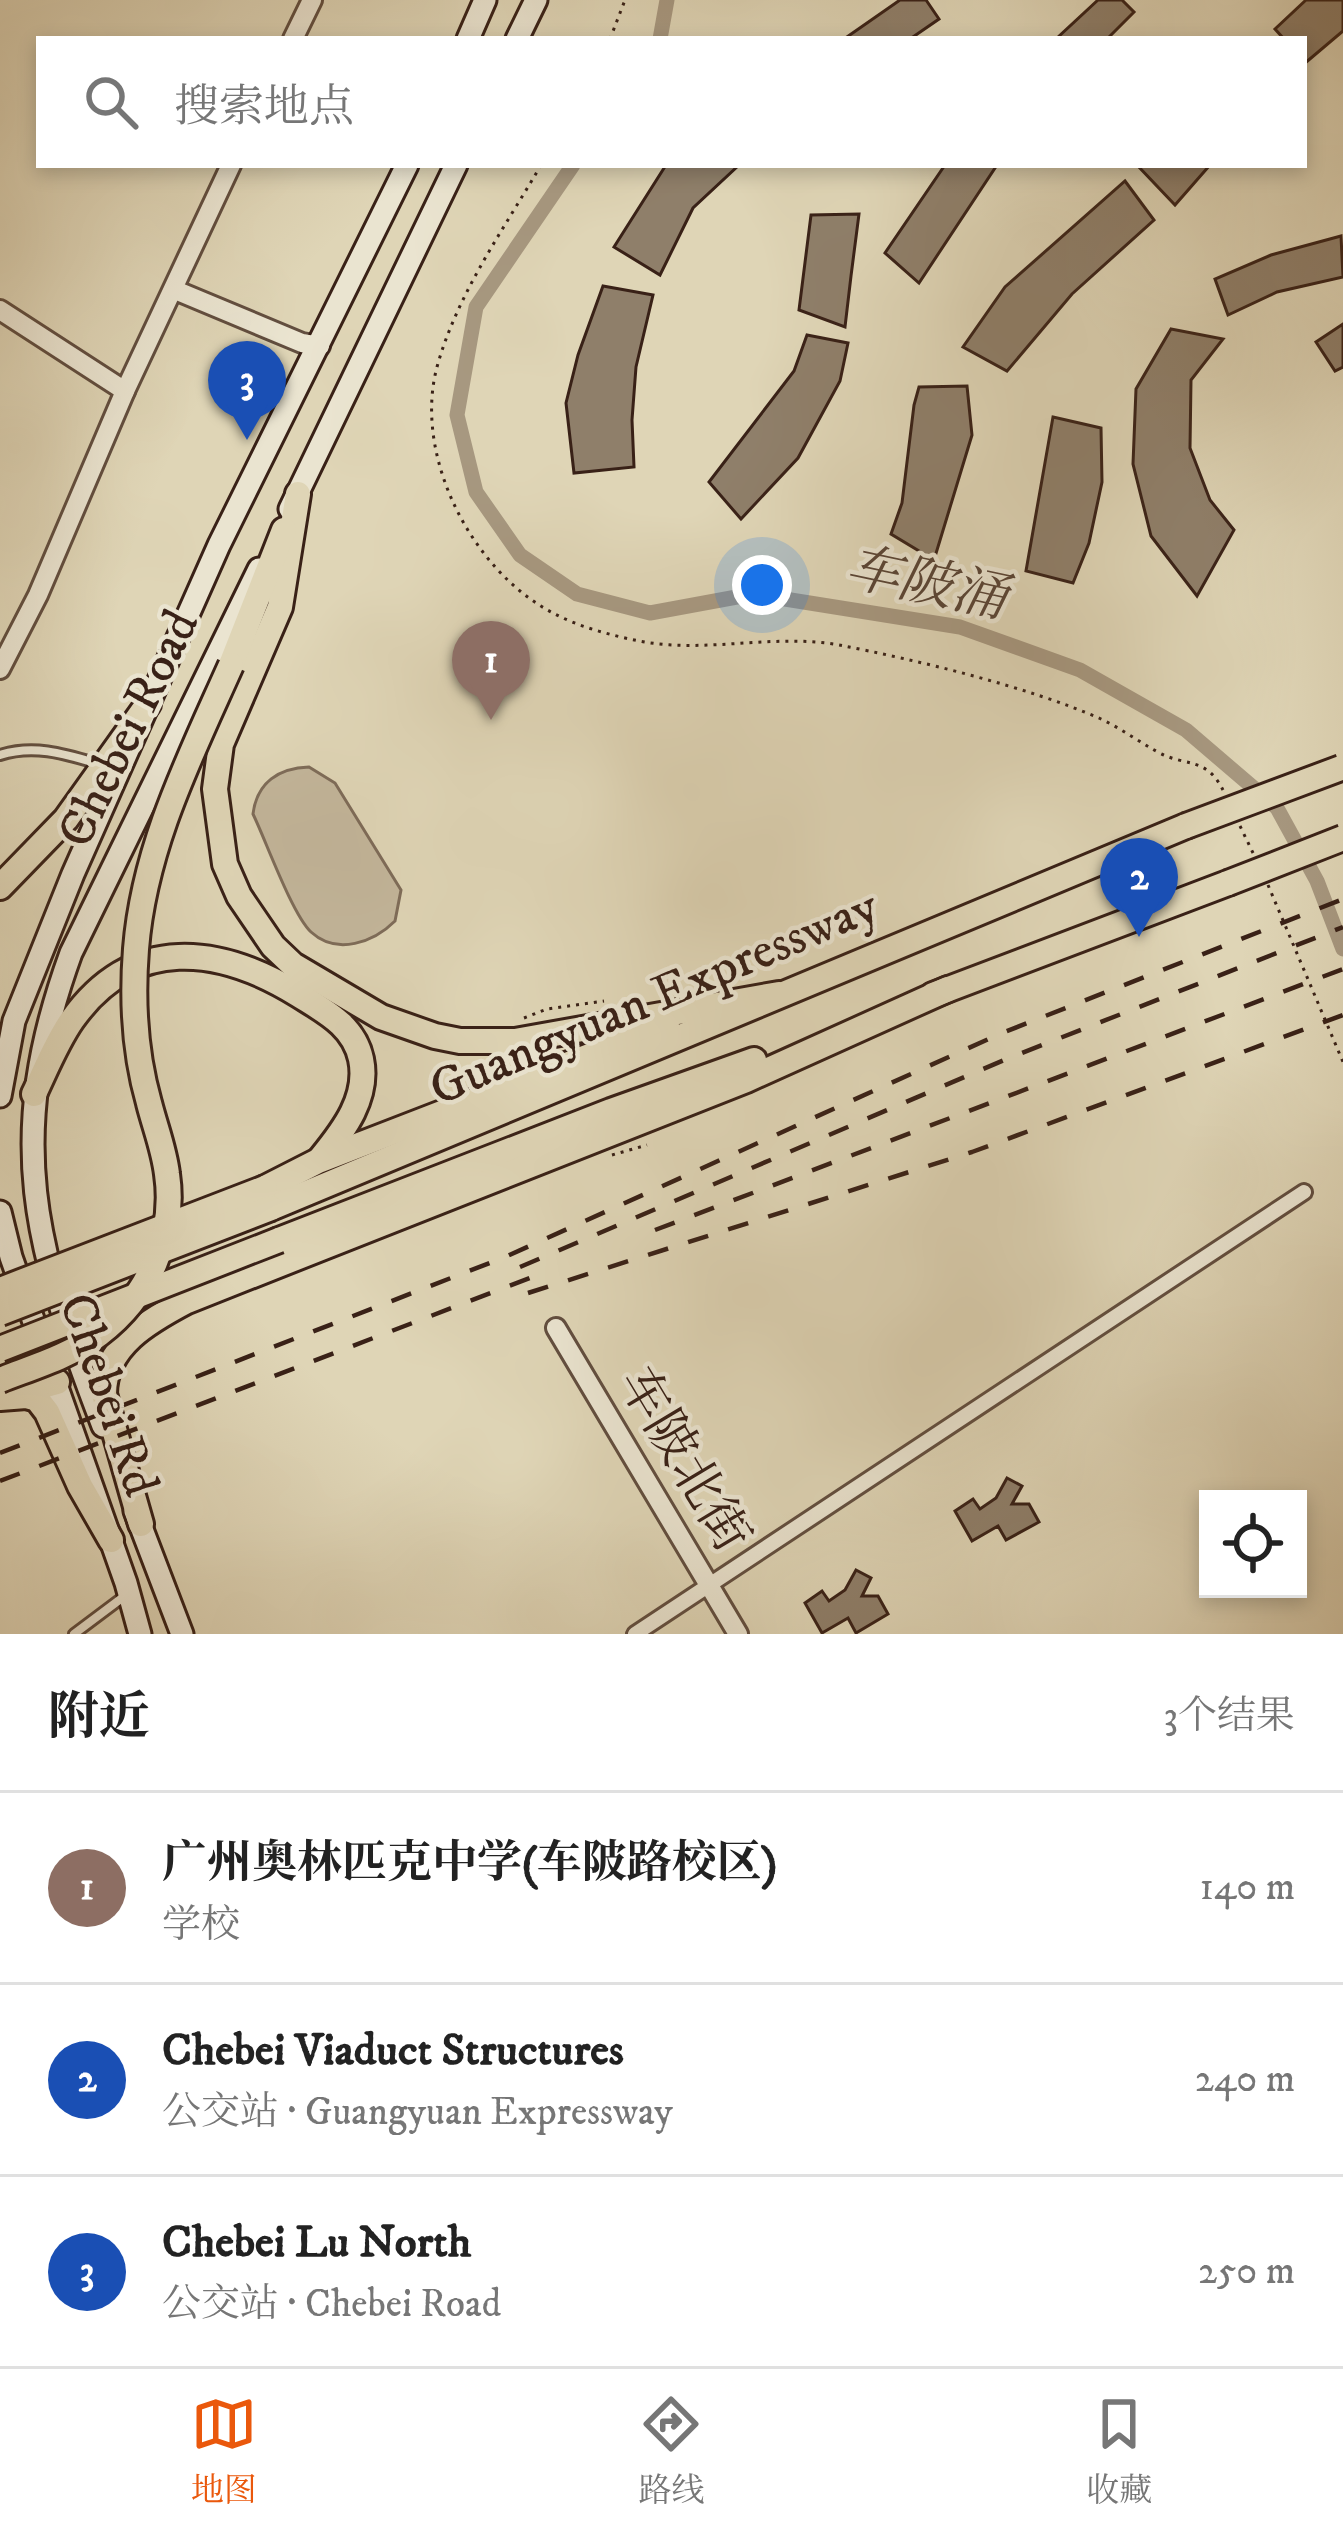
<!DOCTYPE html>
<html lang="zh">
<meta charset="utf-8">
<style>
:root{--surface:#fff;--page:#f2f2f2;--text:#222;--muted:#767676;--line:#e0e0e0;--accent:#ea580c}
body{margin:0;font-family:"IM FELL DW Pica","Noto Serif SC",serif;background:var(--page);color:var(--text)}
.controls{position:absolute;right:36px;bottom:36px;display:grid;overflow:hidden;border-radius:0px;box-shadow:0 6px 18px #0003}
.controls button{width:108px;height:108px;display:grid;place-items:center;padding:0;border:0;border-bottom:3px solid var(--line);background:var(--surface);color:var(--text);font:60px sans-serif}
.you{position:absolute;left:762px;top:585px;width:42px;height:42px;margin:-30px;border:9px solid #fff;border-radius:50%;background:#1a73e8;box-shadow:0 0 0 18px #1a73e833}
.badge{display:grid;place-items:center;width:78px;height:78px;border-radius:50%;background:var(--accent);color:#fff;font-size:39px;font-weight:700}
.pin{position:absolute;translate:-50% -99px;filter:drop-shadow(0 3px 6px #0008)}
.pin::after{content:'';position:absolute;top:63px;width:42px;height:36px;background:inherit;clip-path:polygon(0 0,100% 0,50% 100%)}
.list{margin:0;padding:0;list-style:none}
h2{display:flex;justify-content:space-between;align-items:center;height:156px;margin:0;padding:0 48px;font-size:51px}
h2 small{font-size:39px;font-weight:400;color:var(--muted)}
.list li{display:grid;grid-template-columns:78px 1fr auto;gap:36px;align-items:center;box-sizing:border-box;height:192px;padding:0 48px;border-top:3px solid var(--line)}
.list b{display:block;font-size:45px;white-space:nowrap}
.list p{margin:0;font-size:39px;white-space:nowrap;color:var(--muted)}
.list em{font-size:39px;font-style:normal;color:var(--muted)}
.icon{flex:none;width:66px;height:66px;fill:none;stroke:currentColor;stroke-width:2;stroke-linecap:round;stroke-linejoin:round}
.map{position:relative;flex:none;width:1343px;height:1634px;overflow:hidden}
.search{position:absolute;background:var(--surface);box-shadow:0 6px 18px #0003;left:36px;right:36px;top:36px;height:132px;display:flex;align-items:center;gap:30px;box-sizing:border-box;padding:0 42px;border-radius:0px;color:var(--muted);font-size:45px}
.sheet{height:732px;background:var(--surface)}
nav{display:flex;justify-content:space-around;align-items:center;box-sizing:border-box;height:168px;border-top:3px solid var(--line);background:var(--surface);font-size:33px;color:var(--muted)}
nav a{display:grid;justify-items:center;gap:6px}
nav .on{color:var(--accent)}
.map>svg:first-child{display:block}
</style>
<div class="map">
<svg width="1343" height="1634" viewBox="0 0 1343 1634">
<rect width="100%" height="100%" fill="#dfd5b6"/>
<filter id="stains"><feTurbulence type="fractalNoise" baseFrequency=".00167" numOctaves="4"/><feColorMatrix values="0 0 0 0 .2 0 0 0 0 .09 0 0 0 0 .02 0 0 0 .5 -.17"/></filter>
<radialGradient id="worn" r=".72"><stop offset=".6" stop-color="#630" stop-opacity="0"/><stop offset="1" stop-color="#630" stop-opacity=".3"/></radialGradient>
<path fill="#c3b69b" stroke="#7e6c59" stroke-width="3" d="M309,767l26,16 66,107 -6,31c-21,21 -58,35 -84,11 -19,-18 -45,-91 -58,-118 4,-32 26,-46 56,-47z"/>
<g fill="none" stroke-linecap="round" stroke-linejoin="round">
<g stroke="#a79880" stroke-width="15">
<polyline points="660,39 667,0"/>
<polyline points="573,165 476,307 457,415 476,492 520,555 577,594 650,613 753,594 960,627 1080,670 1186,730 1277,808 1317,881 1343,949"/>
</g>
</g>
<g fill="#8f7f6a" stroke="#392117" stroke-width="3">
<polygon points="900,0 926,0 939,19 910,39 844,39"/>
<polygon points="1098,0 1122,0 1134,12 1107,39 1056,39"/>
<polygon points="1306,0 1343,0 1343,31 1304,64 1304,39 1284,39 1275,29"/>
<polygon points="666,165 739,165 693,208 660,275 614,247"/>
<polygon points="945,165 997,165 919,283 885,253"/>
<polygon points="1137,165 1210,165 1175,205"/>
<polygon points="1125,181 1154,220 1072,294 1007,371 963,347 1005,287"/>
<polygon points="859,214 851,276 845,327 799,310 811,215"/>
<polygon points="1341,236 1343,277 1277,292 1228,315 1215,279 1271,255"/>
<polygon points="603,286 653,295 636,367 632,420 634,467 574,473 566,403 578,355"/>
<polygon points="1343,324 1343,367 1335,371 1316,342"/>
<polygon points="1171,329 1223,339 1191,380 1190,448 1210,500 1234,530 1197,596 1151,536 1133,464 1136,389"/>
<polygon points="807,335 848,343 840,381 798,458 741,519 709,482 794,371"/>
<polygon points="967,386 972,435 934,560 891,534 902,503 914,405 919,387"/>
<polygon points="1053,417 1101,428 1102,482 1089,543 1073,583 1026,571"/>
<polygon points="1007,1478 1022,1486 1012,1504 1029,1504 1039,1522 1006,1540 998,1526 972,1541 955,1511 973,1499 980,1509 996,1498"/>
<polygon points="856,1570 871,1578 862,1596 878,1596 888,1614 856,1633 848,1618 822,1633 805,1603 822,1591 829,1601 845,1590"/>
</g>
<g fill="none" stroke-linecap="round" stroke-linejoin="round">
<g stroke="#624e3f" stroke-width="14">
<g id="service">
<path d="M0,755c34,-11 65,-1 99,9"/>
<polyline points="74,1634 126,1595"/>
</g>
</g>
<g stroke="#624e3f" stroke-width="20">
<polyline id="minor" points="635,1634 1304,1192"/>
</g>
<g stroke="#624e3f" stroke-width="24">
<g id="tertiary">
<polyline points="293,39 312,0"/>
<polyline points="175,290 302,343 320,346"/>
<polyline points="0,310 125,391"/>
<polyline points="0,669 38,595 125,391 231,165"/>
<polyline points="556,1328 738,1634"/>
</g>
</g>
<g stroke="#392117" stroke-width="27">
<g id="secondary">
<polyline points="468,39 485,0"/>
<polyline points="517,39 536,0"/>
<polyline points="290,509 456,165"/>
<polyline points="0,1096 14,1021 73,874 219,545 407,165"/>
<polyline points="0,1212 11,1257 126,1583 140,1634"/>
<path d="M103,1426c-69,-180 -100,-286 -32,-473l188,-384"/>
<polyline points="135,1511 182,1634"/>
</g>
</g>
<g stroke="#392117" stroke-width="30">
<g id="trunk">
<polyline points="298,494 280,607 221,744 215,789 225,864 239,896 273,946 293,965 381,1017 435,1036 460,1041 515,1041 779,994"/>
<polyline points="231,665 284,530"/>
<polyline points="0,887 66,819 148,704"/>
<polyline points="933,995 1228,883"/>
<path d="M34,1094c12,-25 22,-51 38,-74 61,-86 148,-74 227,-25 27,17 55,31 62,64 8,38 -17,71 -40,99"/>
<polyline points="265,1188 318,1161 667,1026"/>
<polyline points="271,1208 1186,826"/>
<polyline points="279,1240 611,1111 754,1060"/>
<polyline points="14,1394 57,1382"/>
<polyline points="0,1398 26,1396 37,1399 47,1412 80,1486 111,1540"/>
<path d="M141,1524l-37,-130c0,-48 45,-73 83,-93l559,-221 202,-91"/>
</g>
</g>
<g stroke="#392117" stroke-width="3" stroke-dasharray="3 6" stroke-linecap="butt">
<polyline points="610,39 625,0"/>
<path d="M541,165c-37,64 -84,129 -104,202 -24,89 35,204 116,246 26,14 57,22 86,28 66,13 134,-8 200,4 78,15 190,42 262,74 19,9 37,22 55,32 29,17 49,4 67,39"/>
<polyline points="1240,826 1254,855"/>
<polyline points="1268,885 1343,1062"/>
<polyline points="524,1018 547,1009 604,1001"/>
<polyline points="612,1155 647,1145"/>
</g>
<use href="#service" stroke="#eae4d0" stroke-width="8"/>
<use href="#minor" stroke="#eae4d0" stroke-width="14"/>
<use href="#tertiary" stroke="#eae4d0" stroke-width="18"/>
<use href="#secondary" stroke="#eae4d0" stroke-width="21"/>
<use href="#trunk" stroke="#dfd5b6" stroke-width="24"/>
<g stroke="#392117" stroke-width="4.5" stroke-dasharray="21 21" stroke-linecap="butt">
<polyline points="655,1230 1343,969"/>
<polyline points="520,1267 1009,1058 1343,927"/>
<polyline points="528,1293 972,1152 1343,1015"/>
<polyline points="0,1453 505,1257 1002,1033 1343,899"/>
<polyline points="0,1481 543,1273"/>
</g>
<g stroke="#392117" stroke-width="30" stroke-linecap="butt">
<g id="trunk-bridge">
<polyline points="1186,826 1341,768"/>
<polyline points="1228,883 1343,838"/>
<polyline points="0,1290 265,1188"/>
<polyline points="0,1313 271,1208"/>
<polyline points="0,1349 279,1240"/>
<path d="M0,1380c33,-13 71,-24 99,-46 49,-37 77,-99 68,-160 -3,-25 -12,-47 -18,-71 -14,-49 -17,-103 -13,-154 8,-102 54,-192 95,-284"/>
</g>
</g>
<use href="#trunk-bridge" stroke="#dfd5b6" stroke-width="24"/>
</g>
<g text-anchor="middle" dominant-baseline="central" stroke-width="9" stroke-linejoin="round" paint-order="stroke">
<g font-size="51" fill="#392117" stroke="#eae4d0">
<text transform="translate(129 729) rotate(-64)">Chebei Road</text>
<text transform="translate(654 998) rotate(-23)">Guangyuan Expressway</text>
<text transform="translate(108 1395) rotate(71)">Chebei Rd</text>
<text transform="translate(683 1460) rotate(59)">车陂北街</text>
</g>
<g font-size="54" font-style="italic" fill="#5a4536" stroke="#eae4d0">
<text transform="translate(926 585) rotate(12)">车陂涌</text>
</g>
</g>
<rect width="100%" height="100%" filter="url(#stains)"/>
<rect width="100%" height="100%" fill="url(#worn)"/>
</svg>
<div class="controls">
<button><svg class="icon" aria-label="locate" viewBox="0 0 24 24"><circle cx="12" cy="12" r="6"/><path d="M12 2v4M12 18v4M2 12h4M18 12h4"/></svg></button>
</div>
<div class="you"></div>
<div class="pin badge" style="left:491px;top:720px;background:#8d6e63">1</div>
<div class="pin badge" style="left:1139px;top:937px;background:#1a4fb4">2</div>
<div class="pin badge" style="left:247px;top:440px;background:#1a4fb4">3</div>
<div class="search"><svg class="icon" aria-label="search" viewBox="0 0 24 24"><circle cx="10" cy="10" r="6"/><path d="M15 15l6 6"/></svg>搜索地点</div>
</div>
<section class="sheet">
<h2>附近<small>3个结果</small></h2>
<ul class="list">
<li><span class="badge" style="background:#8d6e63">1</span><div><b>广州奥林匹克中学(车陂路校区)</b><p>学校</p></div><em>140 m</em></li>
<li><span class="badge" style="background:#1a4fb4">2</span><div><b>Chebei Viaduct Structures</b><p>公交站 · Guangyuan Expressway</p></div><em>240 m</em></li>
<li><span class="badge" style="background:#1a4fb4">3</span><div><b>Chebei Lu North</b><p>公交站 · Chebei Road</p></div><em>250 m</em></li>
</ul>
</section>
<nav>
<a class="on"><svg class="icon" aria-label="map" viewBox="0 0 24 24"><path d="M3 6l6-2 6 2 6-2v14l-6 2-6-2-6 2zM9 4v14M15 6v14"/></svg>地图</a>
<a><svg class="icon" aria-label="directions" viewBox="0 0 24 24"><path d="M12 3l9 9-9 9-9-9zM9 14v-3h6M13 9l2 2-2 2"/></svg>路线</a>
<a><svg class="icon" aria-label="saved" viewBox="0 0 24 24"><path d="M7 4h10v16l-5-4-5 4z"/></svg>收藏</a>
</nav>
